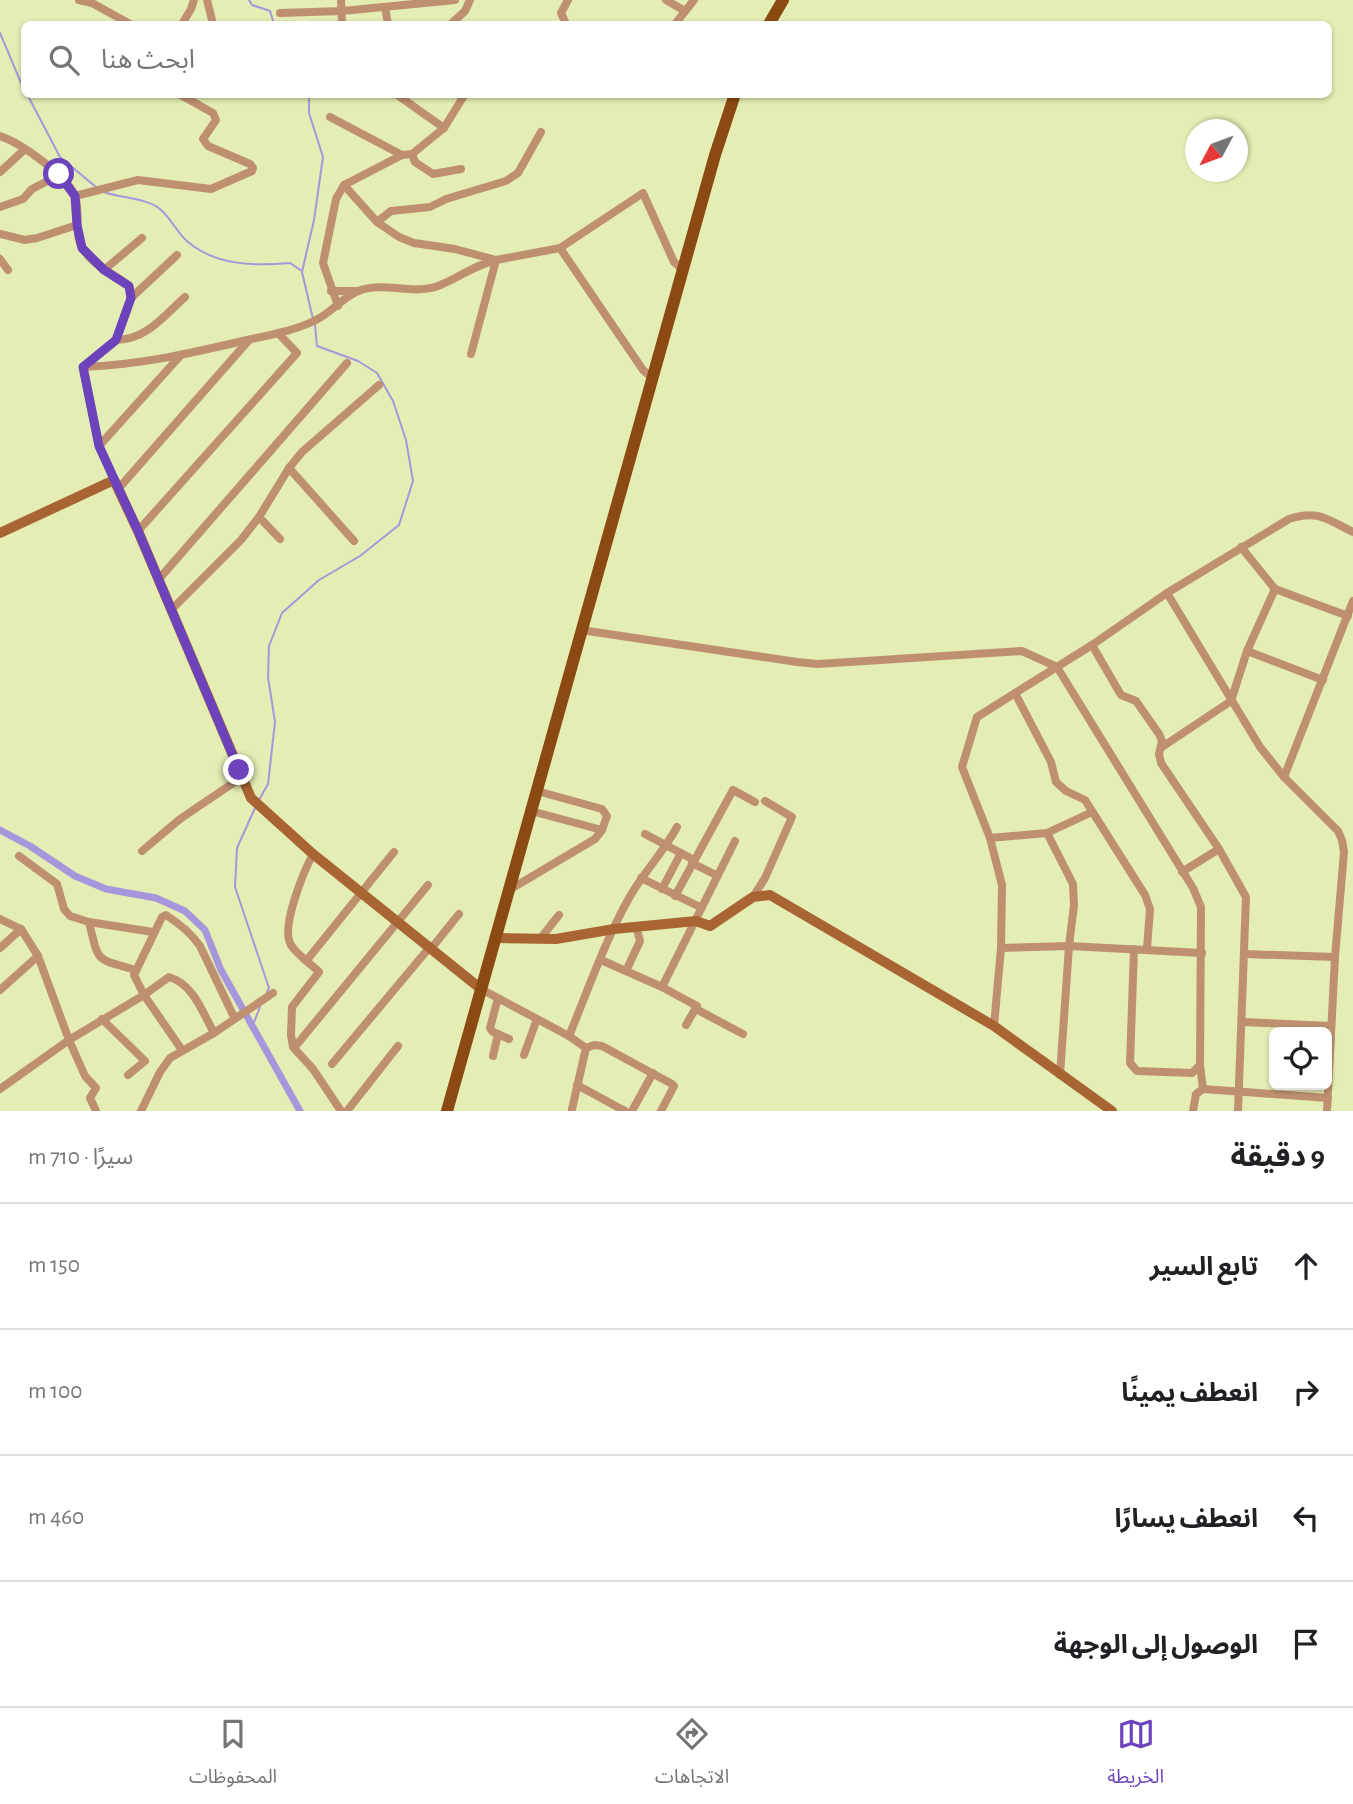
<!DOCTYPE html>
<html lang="ar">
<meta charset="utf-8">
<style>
:root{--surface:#fff;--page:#f2f2f2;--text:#202124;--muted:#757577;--line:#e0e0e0;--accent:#6d43bc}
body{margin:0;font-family:"Alegreya Sans","Noto Sans Arabic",sans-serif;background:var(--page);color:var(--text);direction:rtl}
.controls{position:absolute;right:21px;bottom:21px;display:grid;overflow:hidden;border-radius:10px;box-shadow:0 2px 5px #0004}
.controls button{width:63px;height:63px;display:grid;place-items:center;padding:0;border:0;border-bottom:2px solid var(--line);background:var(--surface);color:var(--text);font:35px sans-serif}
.compass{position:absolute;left:1185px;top:119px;width:63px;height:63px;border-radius:50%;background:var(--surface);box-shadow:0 2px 5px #0004;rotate:229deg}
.stop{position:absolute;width:21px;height:21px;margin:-16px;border:5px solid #6d43bc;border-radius:50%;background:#fff}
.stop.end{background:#6d43bc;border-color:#fff;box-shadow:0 2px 7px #0008}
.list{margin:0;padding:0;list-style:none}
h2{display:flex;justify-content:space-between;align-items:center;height:91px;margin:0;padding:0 28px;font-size:30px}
h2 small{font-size:23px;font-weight:400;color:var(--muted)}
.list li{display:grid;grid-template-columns:46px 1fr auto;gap:21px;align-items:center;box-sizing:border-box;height:126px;padding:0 28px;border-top:2px solid var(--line)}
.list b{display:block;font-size:26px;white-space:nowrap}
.list em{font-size:23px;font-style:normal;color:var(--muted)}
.icon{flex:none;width:38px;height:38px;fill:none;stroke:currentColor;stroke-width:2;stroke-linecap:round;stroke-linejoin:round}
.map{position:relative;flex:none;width:1353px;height:1111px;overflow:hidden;direction:ltr}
.search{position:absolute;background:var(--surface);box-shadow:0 2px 5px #0004;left:21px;right:21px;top:21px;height:77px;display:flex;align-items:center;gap:18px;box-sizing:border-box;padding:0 24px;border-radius:10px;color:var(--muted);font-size:26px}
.sheet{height:595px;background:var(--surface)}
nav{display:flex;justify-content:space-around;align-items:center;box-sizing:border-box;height:98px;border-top:2px solid var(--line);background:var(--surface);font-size:19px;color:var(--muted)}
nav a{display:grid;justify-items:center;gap:4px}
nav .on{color:var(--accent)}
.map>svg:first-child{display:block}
</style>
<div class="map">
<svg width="1353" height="1111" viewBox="0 0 1353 1111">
<rect width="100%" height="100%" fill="#e4edb4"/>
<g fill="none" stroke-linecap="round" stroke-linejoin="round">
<g stroke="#a796db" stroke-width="2">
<polyline points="249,0 252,5 270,11 274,24"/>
<polyline points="0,33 24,90"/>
<polyline points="27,94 60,157 96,187"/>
<polyline points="309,94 309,113 323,157 314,220 302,272 313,319"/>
<path d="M104,192c16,6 43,6 56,17 11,9 17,24 28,33 29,24 66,24 102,21l12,8"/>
<polyline points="259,800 268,784 275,722 268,677 269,646 282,613 319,580 360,556 399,525 413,481 406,440 393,401 377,373 358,361 317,346 315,325"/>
<polyline points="255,808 237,848 235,887 269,988 267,992"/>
<polyline points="252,1027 260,1007"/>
</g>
<polyline stroke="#a796db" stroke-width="7" points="0,830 30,846 75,876 106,889 156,898 185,911 205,930 221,970 300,1111"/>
<g stroke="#bf9070" stroke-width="8">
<polyline points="79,0 92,3 130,24"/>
<polyline points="207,0 213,24"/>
<polyline points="341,0 342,24"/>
<polyline points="666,0 685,11"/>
<polyline points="385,7 388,24"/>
<polyline points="280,13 342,11 455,0"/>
<polyline points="182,24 191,9 194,0"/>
<polyline points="451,24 465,11 470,0"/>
<polyline points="566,24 561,13 568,0"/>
<polyline points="675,24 694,0"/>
<polyline points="396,94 444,128 412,154 415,162 433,174 461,169"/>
<polyline points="330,117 402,155"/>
<polyline points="444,128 465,94"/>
<path d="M0,136c21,7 66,39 75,60 6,17 -2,38 8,53 11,18 32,25 46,37l2,12 -15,42 -33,27 16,79 15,34"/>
<polyline points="0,172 24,150"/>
<polyline points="344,185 377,222 399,237 414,243 455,249 496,260 560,248 643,193 674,262 683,270"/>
<polyline points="75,196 138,180 211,189 252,171 253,168 250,164 208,146 203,139 216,120 213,113 179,94"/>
<polyline points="0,207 23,199 32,189 59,175"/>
<polyline points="377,222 391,211 430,207 446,199 506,181 518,173 541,132"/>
<polyline points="0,234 25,240 37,238 77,225"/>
<polyline points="560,248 643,370 653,379"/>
<polyline points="0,259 8,270"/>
<polyline points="104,270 142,238"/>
<polyline points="331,291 358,291"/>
<polyline points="131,298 177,255"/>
<polyline points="338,306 323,263 336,199 344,185 402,155 412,154"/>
<path d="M116,340c30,0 48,-24 69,-43"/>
<path d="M83,367c57,-2 109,-14 164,-27 22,-5 46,-9 67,-19 16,-7 28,-23 44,-30 25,-10 55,4 80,-5 21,-8 34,-20 58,-26l-25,94"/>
<polyline points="99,446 180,356"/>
<polyline points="289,468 354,541"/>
<polyline points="119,488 249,340"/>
<polyline points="259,517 280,539"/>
<polyline points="138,531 297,353 278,333"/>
<polyline points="1241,547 1275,589 1348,616"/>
<polyline points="159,579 347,363"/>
<polyline points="1167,593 1260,747 1284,777"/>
<polyline points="171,610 241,540 259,517 289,468 302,452 379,385"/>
<polyline points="581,630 797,662 818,664 1022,651 1057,667 1193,888 1201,907 1200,1065 1192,1073 1137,1071 1130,1063 1134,949"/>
<polyline points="1092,645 1121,695 1136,701 1159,734 1162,741 1159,754 1161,763 1219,849 1246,897 1238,1111"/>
<polyline points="1247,651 1323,680"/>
<polyline points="1015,693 1051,762 1056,782 1066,791 1085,800 1145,895 1150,909 1147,949"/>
<polyline points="1162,747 1231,701 1247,651 1275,589"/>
<polyline points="531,811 602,830"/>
<polyline points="1047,833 1073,884 1074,905 1069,946 1060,1075"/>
<polyline points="645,834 694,860"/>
<polyline points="990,838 1047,833 1092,812"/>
<polyline points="142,851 180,819 242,777"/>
<path d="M313,854c-9,17 -33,74 -22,91 6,10 20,19 28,27l-27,35 -1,28 2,12 20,22 28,42"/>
<polyline points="19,856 57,884 64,909 70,916 89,922 153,932"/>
<polyline points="692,863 716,875"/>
<polyline points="1182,872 1219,849"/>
<polyline points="641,878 700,907"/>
<polyline points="662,889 681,853"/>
<polyline points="509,890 595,839 602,830 607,816 602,809 537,791"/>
<polyline points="675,896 733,790 755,802"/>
<polyline points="753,897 765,878 792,817 765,801"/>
<polyline points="0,919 21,929 38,956 69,1040 85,1076 96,1088 90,1098 96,1111"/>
<path d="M89,922c10,42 6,36 47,48"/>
<polyline points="540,939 559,915"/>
<polyline points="0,948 21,929"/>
<polyline points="1001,948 1069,946 1202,953"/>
<polyline points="430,950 459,914"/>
<polyline points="1244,954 1335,957"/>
<polyline points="307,960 394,852"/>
<polyline points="601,960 662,987 697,1006 686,1025"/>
<polyline points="626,971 640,941 636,926"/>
<polyline points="662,987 735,841"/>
<path d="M481,989l88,47c19,-46 36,-95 60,-138 14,-25 34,-45 48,-71"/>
<polyline points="0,990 38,956"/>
<polyline points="498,998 490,1028 493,1032 509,1039"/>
<polyline points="696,1009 743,1034"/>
<polyline points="102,1019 145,1061 128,1075"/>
<polyline points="1242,1022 1331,1026"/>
<path d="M994,1026l7,-78 1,-63 -12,-47 -28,-71 15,-50 115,-72 75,-52 122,-74c29,-10 39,1 64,13"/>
<polyline points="569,1036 586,1048 594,1045 602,1046 672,1084 674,1086 661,1111"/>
<polyline points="294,1048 428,885"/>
<path d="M182,1050l-38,-55 -10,-20 28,-58 4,-2c14,9 25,18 34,31l34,71"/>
<polyline points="524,1055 537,1019"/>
<polyline points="493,1056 498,1034"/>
<polyline points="332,1064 429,948"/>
<polyline points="1200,1065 1203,1089"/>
<polyline points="577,1085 625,1111"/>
<path d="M0,1089l69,-49 75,-45 25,-18c24,7 33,34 45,56"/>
<polyline points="572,1109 586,1048"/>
<polyline points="141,1111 160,1072 170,1058 214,1033 273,993"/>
<polyline points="347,1111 398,1046"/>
<polyline points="632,1111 653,1073"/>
<polyline points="1193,1111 1196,1094 1203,1089 1328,1098"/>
<polyline points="1327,1111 1335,957 1344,852 1342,840 1338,831 1284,777 1353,601"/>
</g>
<g stroke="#a86432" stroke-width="10">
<polyline points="0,533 114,480 138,531 251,798 313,854 481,989"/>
<polyline points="495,938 556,939 614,929 696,921 710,926 753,897 770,895 994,1026 1112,1111"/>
</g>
<g stroke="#8c4a13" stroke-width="12">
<polyline points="769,24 783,0"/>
<polyline points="447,1111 715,155 735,94"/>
</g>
</g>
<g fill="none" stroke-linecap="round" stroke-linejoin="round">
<polyline stroke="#6d43bc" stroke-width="9" points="59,174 75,196 77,225 82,248 104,270 129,286 131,298 116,340 83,367 99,446 138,531 239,770"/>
</g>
</svg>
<div class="controls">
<button><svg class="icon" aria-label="locate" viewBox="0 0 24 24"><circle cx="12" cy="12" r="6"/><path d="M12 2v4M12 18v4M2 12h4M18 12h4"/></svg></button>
</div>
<svg class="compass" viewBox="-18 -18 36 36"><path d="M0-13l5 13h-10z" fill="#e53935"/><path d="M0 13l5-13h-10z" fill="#757577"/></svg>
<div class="stop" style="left:59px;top:174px"></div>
<div class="stop end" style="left:239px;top:770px"></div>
<div class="search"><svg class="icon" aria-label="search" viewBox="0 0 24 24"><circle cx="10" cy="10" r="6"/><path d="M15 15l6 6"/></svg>ابحث هنا</div>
</div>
<section class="sheet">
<h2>9 دقيقة<small>سيرًا · 710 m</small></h2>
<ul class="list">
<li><svg class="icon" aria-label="ahead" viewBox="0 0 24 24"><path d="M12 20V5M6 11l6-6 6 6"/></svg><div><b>تابع السير</b></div><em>150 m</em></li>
<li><svg class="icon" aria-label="right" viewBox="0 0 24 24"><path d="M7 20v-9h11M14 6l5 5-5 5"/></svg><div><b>انعطف يمينًا</b></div><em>100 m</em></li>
<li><svg class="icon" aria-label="left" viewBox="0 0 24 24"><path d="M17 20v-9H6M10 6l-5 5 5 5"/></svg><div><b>انعطف يسارًا</b></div><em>460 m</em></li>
<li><svg class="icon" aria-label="arrive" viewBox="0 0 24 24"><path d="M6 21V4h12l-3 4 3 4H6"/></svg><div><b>الوصول إلى الوجهة</b></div></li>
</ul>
</section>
<nav>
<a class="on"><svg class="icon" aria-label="map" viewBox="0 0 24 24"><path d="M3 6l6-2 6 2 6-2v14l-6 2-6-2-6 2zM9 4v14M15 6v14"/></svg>الخريطة</a>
<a><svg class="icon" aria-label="directions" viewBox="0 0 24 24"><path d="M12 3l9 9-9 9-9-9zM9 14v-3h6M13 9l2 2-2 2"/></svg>الاتجاهات</a>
<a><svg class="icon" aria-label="saved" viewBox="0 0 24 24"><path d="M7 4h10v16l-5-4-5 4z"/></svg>المحفوظات</a>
</nav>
